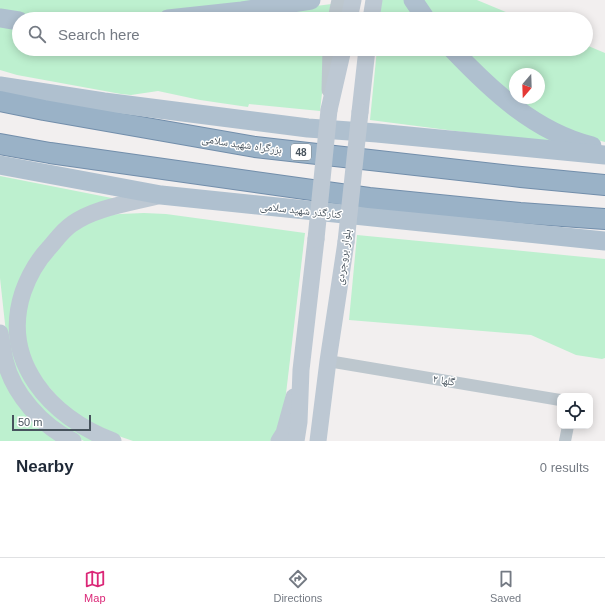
<!DOCTYPE html>
<meta charset="utf-8">
<style>
:root{--surface:#fff;--page:#f6f6f7;--text:#1f2937;--muted:#747a83;--line:#e0e1e3;--accent:#db2777}
body{margin:0;font-family:Arial,"Noto Naskh Arabic",sans-serif;background:var(--page);color:var(--text)}
.controls{position:absolute;right:12px;bottom:12px;display:grid;overflow:hidden;border-radius:8px;box-shadow:0 2px 10px #0003}
.controls button{width:36px;height:36px;display:grid;place-items:center;padding:0;border:0;border-bottom:1px solid var(--line);background:var(--surface);color:var(--text);font:20px sans-serif}
.compass{position:absolute;left:509px;top:68px;width:36px;height:36px;border-radius:50%;background:var(--surface);box-shadow:0 2px 10px #0003;rotate:199deg}
.scale{position:absolute;left:12px;bottom:10px;width:79px;box-sizing:border-box;padding-left:4px;border:2px solid #47535d;border-top:0;font-size:11px;line-height:14px;white-space:nowrap;color:#47535d;-webkit-text-stroke:3px #fff;paint-order:stroke}
.list{margin:0;padding:0;list-style:none}
h2{display:flex;justify-content:space-between;align-items:center;height:52px;margin:0;padding:0 16px;font-size:17px}
h2 small{font-size:13px;font-weight:400;color:var(--muted)}
.icon{flex:none;width:22px;height:22px;fill:none;stroke:currentColor;stroke-width:2;stroke-linecap:round;stroke-linejoin:round}
.map{position:relative;flex:none;width:605px;height:441px;overflow:hidden}
.search{position:absolute;background:var(--surface);box-shadow:0 2px 10px #0003;left:12px;right:12px;top:12px;height:44px;display:flex;align-items:center;gap:10px;box-sizing:border-box;padding:0 14px;border-radius:22px;color:var(--muted);font-size:15px}
.sheet{height:116px;background:var(--surface)}
nav{display:flex;justify-content:space-around;align-items:center;box-sizing:border-box;height:56px;border-top:1px solid var(--line);background:var(--surface);font-size:11px;color:var(--muted)}
nav a{display:grid;justify-items:center;gap:2px}
nav .on{color:var(--accent)}
.map>svg:first-child{display:block}
</style>
<div class="map">
<svg width="605" height="441" viewBox="0 0 605 441">
<rect width="100%" height="100%" fill="#f2efef"/>
<g fill="#bdf0cf" fill-rule="evenodd">
<polygon points="0,0 262,0 138,18 66,19 0,12"/>
<polygon points="381,0 407,0 419,19 380,19"/>
<polygon points="418,0 477,0 523,19 431,19"/>
<polygon points="332,4 330,19 209,19"/>
<polygon points="0,24 19,25 19,49 327,49 320,111 249,104 248,107 200,100 158,91 131,95 121,94 17,75 0,70"/>
<path d="M586,45l19,8v89l-12,-3 -58,-22 -76,-68h127zM515,74h24v24h-24z"/>
<polygon points="377,49 446,49 567,143 526,140 370,120"/>
<polygon points="0,176 132,202 103,204 31,260 17,358 98,441 84,441 78,438 42,412 16,374 6,333 0,278"/>
<polygon points="144,213 166,214 305,233 283,419 275,438 270,441 133,441 107,432 69,410 40,377 27,349 23,317 35,278 72,230 97,216 120,214"/>
<polygon points="357,235 605,259 605,358 602,359 576,355 531,335 349,320"/>
<polygon points="0,365 62,441 0,441"/>
</g>
<g fill="none" stroke-linecap="round" stroke-linejoin="round">
<g stroke="#728eab" stroke-width="22">
<g id="trunk">
<polyline points="0,101 44,110 255,147 521,177 605,185"/>
<polyline points="0,144 50,153 369,198 520,213 605,219"/>
</g>
</g>
<g stroke="#bdc7ce" stroke-width="12">
<polyline points="328,361 560,400"/>
<polyline points="565,441 568,426"/>
</g>
<g stroke="#bdc7ce" stroke-width="15">
<polyline points="335,19 339,0"/>
<polyline points="329,90 330,49"/>
</g>
<g stroke="#bdc8d3" stroke-width="17">
<polyline points="349,19 353,0"/>
<polyline points="371,19 374,0"/>
<polyline points="329,110 343,49"/>
<polyline points="360,112 367,49"/>
<path d="M0,333c2,9 3,18 5,27 8,34 37,66 68,81"/>
<path d="M113,441c-62,-24 -113,-79 -90,-149 6,-17 14,-31 26,-44 7,-8 14,-18 23,-24 24,-17 60,-21 89,-29"/>
<polyline points="279,441 284,433 294,397"/>
<polyline points="296,441 299,422 301,370 316,239"/>
<polyline points="318,441 328,361 346,242"/>
</g>
<g stroke="#afc0cf" stroke-width="19">
<polyline points="413,0 426,19"/>
<polyline points="0,18 19,21"/>
<polyline points="168,19 242,11 311,0"/>
<path d="M452,49c39,41 83,83 140,97"/>
<polyline points="0,86 104,102 308,128 377,133 605,155"/>
<polyline points="0,165 161,195 605,241"/>
</g>
<use href="#trunk" stroke="#9ab2c7" stroke-width="20"/>
<g stroke="#bdc8d3" stroke-width="17">
<polyline points="316,239 329,110"/>
<polyline points="346,242 360,112"/>
</g>
</g>
<g text-anchor="middle" dominant-baseline="central" stroke-width="3" stroke-linejoin="round" paint-order="stroke">
<rect fill="#fff" stroke="#7e878e" stroke-width="1" x="291" y="144" width="20" height="16" rx="3"/>
<g font-size="10" font-weight="bold" fill="#47535d">
<text x="301" y="152">48</text>
</g>
<g font-size="11" fill="#47535d" stroke="#fff">
<text transform="translate(242 144) rotate(8)">بزرگراه شهید سلامی</text>
<text transform="translate(301 210) rotate(6)">کنارگذر شهید سلامی</text>
<text transform="translate(343 257) rotate(-82)">بلوار بروجردی</text>
<text transform="translate(444 380) rotate(10)">گلها ۲</text>
</g>
</g>
</svg>
<div class="controls">
<button><svg class="icon" aria-label="locate" viewBox="0 0 24 24"><circle cx="12" cy="12" r="6"/><path d="M12 2v4M12 18v4M2 12h4M18 12h4"/></svg></button>
</div>
<svg class="compass" viewBox="-18 -18 36 36"><path d="M0-13l5 13h-10z" fill="#e53935"/><path d="M0 13l5-13h-10z" fill="#747a83"/></svg>
<div class="scale">50 m</div>
<div class="search"><svg class="icon" aria-label="search" viewBox="0 0 24 24"><circle cx="10" cy="10" r="6"/><path d="M15 15l6 6"/></svg>Search here</div>
</div>
<section class="sheet">
<h2>Nearby<small>0 results</small></h2>
<ul class="list">
</ul>
</section>
<nav>
<a class="on"><svg class="icon" aria-label="map" viewBox="0 0 24 24"><path d="M3 6l6-2 6 2 6-2v14l-6 2-6-2-6 2zM9 4v14M15 6v14"/></svg>Map</a>
<a><svg class="icon" aria-label="directions" viewBox="0 0 24 24"><path d="M12 3l9 9-9 9-9-9zM9 14v-3h6M13 9l2 2-2 2"/></svg>Directions</a>
<a><svg class="icon" aria-label="saved" viewBox="0 0 24 24"><path d="M7 4h10v16l-5-4-5 4z"/></svg>Saved</a>
</nav>
